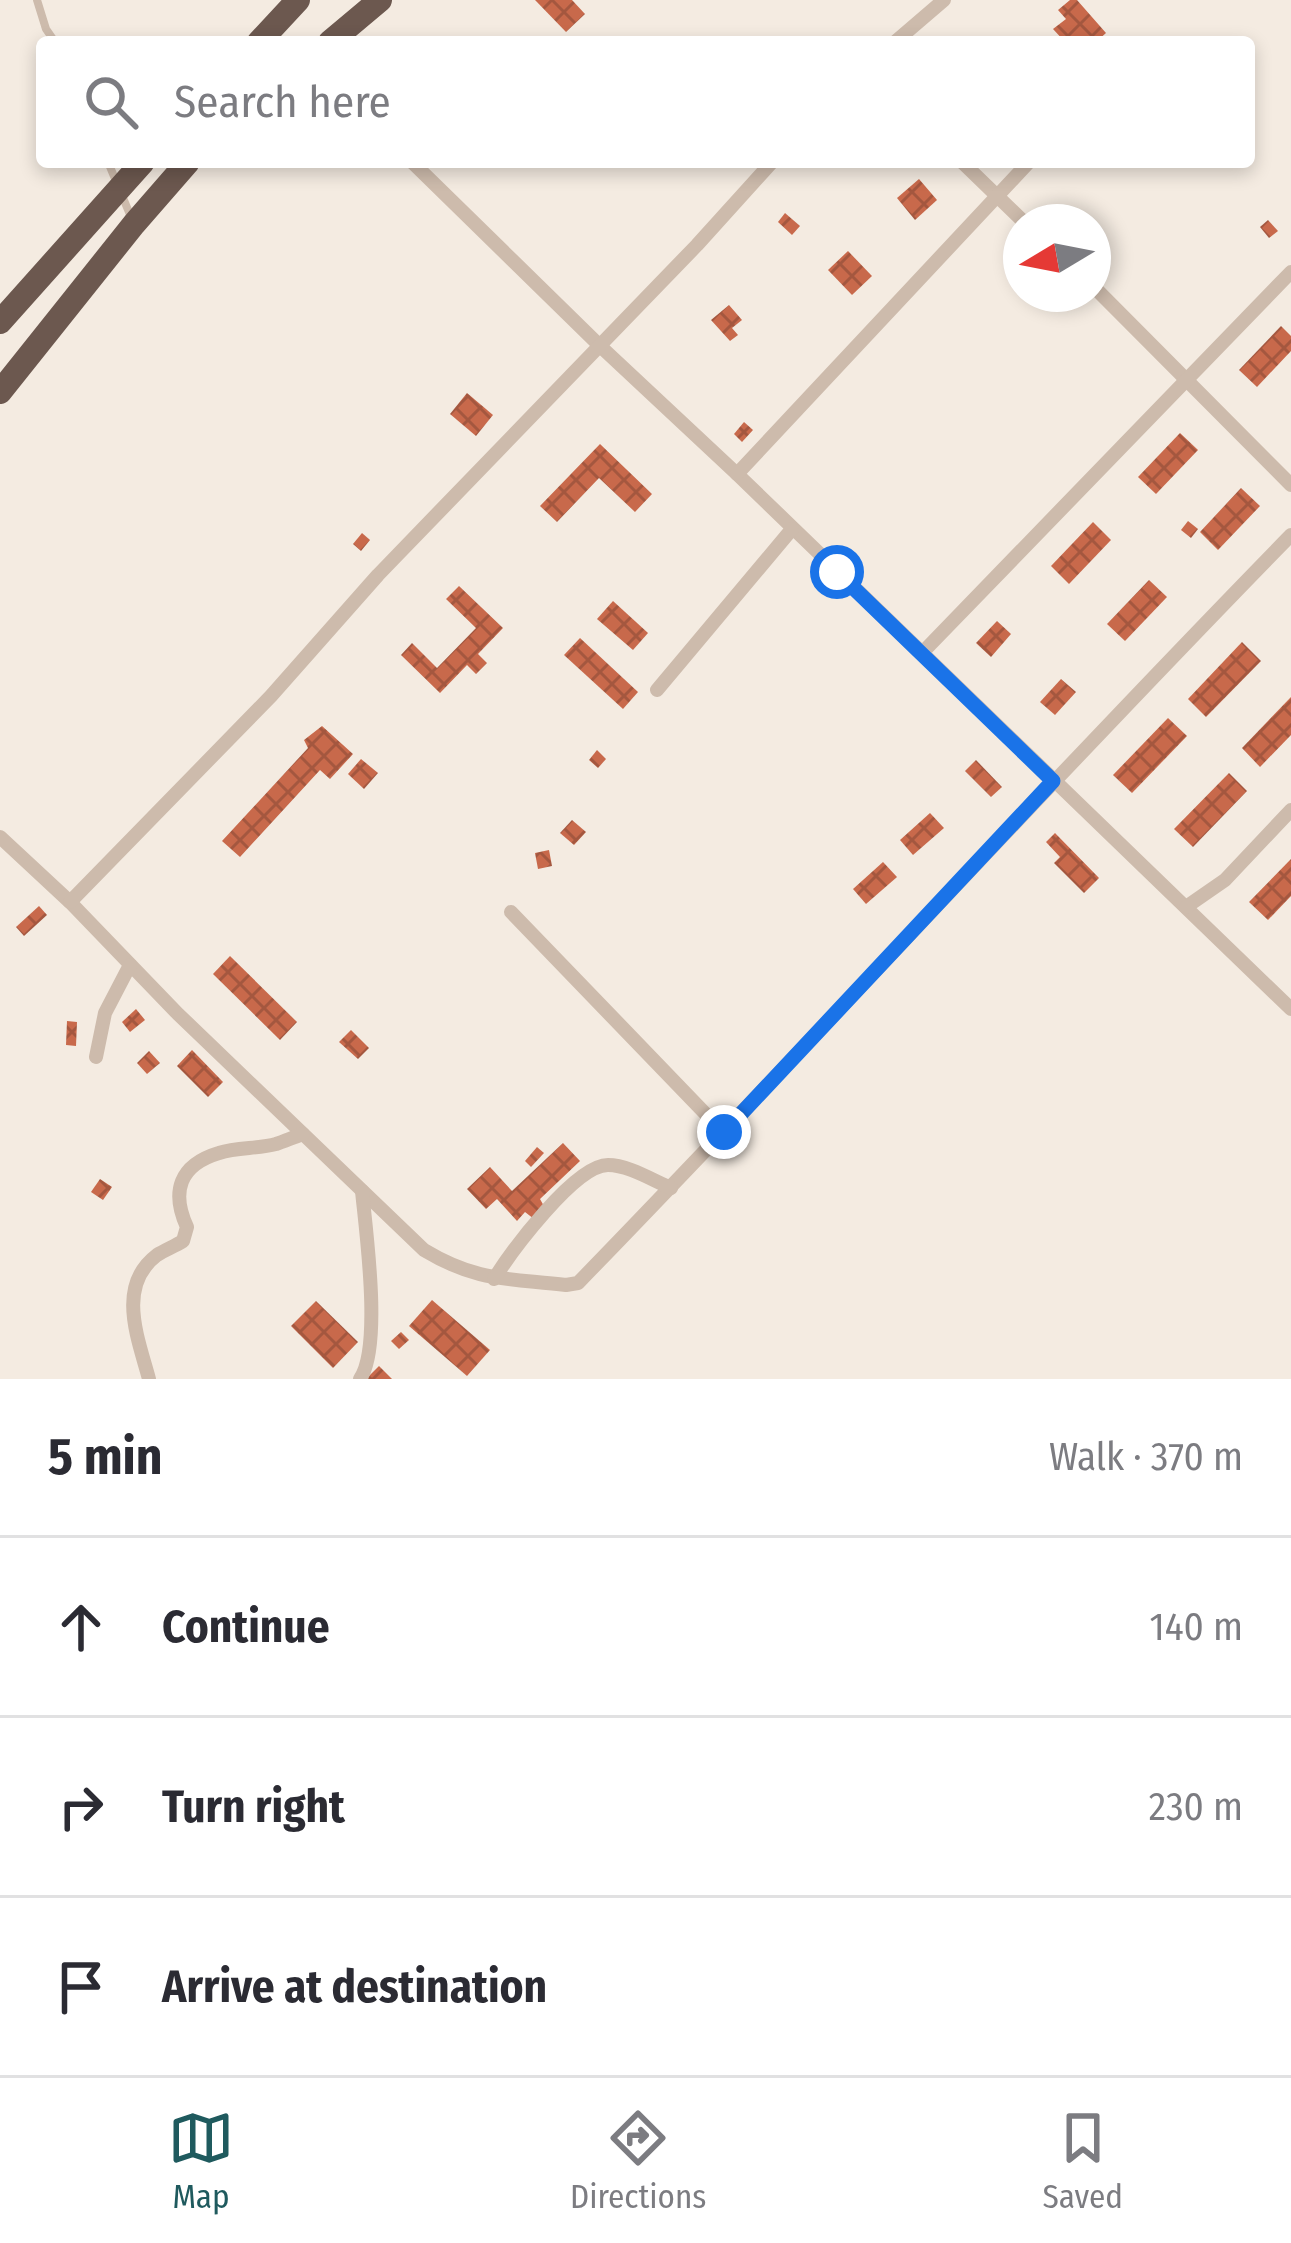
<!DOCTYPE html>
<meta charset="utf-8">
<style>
:root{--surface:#fff;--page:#f2f2f3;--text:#2b2b33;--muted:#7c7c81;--line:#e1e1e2;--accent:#1f5a5e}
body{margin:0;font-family:"Fira Sans Condensed",sans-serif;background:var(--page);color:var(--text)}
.compass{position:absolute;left:1003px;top:204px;width:108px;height:108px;border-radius:50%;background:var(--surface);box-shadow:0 6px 18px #0003;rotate:260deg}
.stop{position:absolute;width:36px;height:36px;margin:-27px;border:9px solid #1a73e8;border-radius:50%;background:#fff}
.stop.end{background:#1a73e8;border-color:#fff;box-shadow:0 3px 12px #0008}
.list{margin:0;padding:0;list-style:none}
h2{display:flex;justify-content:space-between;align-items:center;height:156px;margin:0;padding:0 48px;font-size:51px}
h2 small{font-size:39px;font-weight:400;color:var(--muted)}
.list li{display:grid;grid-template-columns:78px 1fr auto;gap:36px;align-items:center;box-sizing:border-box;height:180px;padding:0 48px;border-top:3px solid var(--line)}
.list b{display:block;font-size:45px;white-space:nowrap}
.list em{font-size:39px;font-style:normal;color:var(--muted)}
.icon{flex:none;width:66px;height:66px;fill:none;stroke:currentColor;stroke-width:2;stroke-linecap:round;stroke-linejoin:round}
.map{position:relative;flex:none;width:1291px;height:1379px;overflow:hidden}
.search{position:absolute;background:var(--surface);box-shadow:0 6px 18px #0003;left:36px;right:36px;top:36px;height:132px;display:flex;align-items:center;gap:30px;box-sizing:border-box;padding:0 42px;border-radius:12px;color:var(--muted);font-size:45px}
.sheet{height:696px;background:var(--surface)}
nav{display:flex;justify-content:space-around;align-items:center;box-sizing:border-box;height:168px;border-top:3px solid var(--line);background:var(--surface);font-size:33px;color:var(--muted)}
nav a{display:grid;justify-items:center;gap:6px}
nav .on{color:var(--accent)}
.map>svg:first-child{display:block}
</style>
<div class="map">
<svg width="1291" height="1379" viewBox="0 0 1291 1379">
<defs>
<pattern id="building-cross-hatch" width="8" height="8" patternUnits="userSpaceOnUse" patternTransform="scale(3)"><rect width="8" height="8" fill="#c8694b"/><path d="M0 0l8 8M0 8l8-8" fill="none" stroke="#a4573f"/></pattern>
</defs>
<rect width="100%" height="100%" fill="#f4ebe1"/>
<g fill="url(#building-cross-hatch)">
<polygon points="535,0 572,0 585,14 566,32"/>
<polygon points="1070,0 1077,0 1106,33 1096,42 1083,42 1080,38 1075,42 1065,42 1053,29 1066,19 1058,10"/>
<polygon points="919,179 937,200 915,220 897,198"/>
<polygon points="785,213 800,226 792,235 778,222"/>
<polygon points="1268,220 1278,231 1269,238 1260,227"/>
<polygon points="848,251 872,276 852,295 828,270"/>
<polygon points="729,305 742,320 732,328 738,335 730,341 711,320"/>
<polygon points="1281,326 1291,336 1291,351 1257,387 1239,370"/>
<polygon points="467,393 493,415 476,436 450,414"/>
<polygon points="744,422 753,430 742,442 734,434"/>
<polygon points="1180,433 1198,450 1156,494 1138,477"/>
<polygon points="600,444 652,494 635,512 599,478 557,522 540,506"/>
<polygon points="1241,488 1260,506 1218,550 1200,532"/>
<polygon points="1188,521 1198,529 1191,538 1181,530"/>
<polygon points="1093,522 1111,540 1069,584 1051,566"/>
<polygon points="362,533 370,540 361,551 353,544"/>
<polygon points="1149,580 1167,597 1125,641 1107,624"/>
<polygon points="459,586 503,628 478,654 487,663 476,674 467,665 440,693 401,655 412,643 437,668 476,628 446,599"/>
<polygon points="613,601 648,633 633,650 597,619"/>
<polygon points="997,621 1011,634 991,657 976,643"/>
<polygon points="580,638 638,692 623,709 564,655"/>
<polygon points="1242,642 1261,661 1206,717 1188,699"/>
<polygon points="1061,679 1076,692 1055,715 1040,702"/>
<polygon points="1291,697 1291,735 1260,767 1242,748"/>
<polygon points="1168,718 1187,736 1132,793 1113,775"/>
<polygon points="322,726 353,754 330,779 320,770 240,857 222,841 308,748 304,740"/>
<polygon points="597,750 606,759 598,768 589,760"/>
<polygon points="361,759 378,773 364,789 348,774"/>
<polygon points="976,760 1002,787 991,797 965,771"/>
<polygon points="1229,773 1247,791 1193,847 1174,829"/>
<polygon points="930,813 944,828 913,855 900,840"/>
<polygon points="572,820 586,832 574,845 560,833"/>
<polygon points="1055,833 1099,878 1084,893 1054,863 1060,857 1046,842"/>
<polygon points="549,850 552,866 538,869 535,853"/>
<polygon points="1291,859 1291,896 1268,920 1249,902"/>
<polygon points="883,862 897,877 866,904 853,889"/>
<polygon points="39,906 47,915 24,936 16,927"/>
<polygon points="230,956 297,1022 280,1040 213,974"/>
<polygon points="136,1009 145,1020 130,1032 122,1022"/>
<polygon points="67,1021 77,1022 76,1046 66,1045"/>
<polygon points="351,1030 369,1048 358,1059 339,1042"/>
<polygon points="192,1050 223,1082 208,1097 177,1066"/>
<polygon points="149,1051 160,1063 147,1074 137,1063"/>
<polygon points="563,1143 580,1161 540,1199 545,1208 534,1219 525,1212 517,1221 497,1199 486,1209 467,1189 490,1167 512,1191"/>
<polygon points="537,1147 544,1153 531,1167 525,1161"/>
<polygon points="100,1179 112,1187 103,1200 91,1192"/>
<polygon points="432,1300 490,1350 467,1376 409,1326"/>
<polygon points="316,1301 358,1342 333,1368 291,1326"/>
<polygon points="401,1332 409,1340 399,1349 391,1341"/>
<polygon points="379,1366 392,1379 366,1379"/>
</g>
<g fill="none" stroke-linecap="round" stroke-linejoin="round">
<g stroke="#cdbbac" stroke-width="8">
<polyline points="37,0 46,29 55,42"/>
<polyline points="108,162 131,217"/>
</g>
<g stroke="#cdbbac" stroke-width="14">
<polyline points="895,42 944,0"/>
<polyline points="412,162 599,345 737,474 1291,1009"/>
<polyline points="962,162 1024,222"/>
<polyline points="1093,286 1291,485"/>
<polyline points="737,474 1029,162"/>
<polyline points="922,653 1291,272"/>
<polyline points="657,690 792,529"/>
<path d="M0,837l70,65 108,112 246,236c53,32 84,28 142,35l12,-2c240,-247 472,-502 713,-748"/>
<polyline points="70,902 271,696 378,575 697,245 772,162"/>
<polyline points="1186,907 1225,880 1291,810"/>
<polyline points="511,912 724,1133"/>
<polyline points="96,1057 105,1013 130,965"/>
<path d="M494,1279c17,-27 81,-114 114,-114 20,0 44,15 63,23"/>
<path d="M149,1379c-11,-41 -33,-93 8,-124 8,-5 18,-9 26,-14l4,-14c-16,-35 -8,-62 32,-74 18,-6 38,-4 57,-9 9,-3 18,-7 27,-10"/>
<path d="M360,1379c22,-32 6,-147 2,-188"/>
</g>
<g stroke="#6c584f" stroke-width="24">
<polyline points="259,42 298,0"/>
<polyline points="330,42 380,0"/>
<polyline points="0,322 143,162"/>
<polyline points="0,392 134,224 188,162"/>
</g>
</g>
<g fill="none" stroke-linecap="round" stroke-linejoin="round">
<polyline stroke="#1a73e8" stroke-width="15" points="724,1132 1053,781 837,572"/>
</g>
</svg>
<svg class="compass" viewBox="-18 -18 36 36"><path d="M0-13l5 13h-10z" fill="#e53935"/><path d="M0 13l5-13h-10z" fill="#7c7c81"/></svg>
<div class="stop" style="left:837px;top:572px"></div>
<div class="stop end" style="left:724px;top:1132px"></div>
<div class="search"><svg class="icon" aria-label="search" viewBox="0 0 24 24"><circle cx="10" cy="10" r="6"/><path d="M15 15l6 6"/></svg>Search here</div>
</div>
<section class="sheet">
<h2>5 min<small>Walk · 370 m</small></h2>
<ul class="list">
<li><svg class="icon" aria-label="ahead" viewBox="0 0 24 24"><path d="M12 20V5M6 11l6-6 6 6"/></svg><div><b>Continue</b></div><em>140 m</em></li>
<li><svg class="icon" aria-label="right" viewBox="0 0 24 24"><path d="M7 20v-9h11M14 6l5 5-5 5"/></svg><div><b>Turn right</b></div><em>230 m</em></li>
<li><svg class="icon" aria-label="arrive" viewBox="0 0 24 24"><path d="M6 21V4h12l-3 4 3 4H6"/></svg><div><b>Arrive at destination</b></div></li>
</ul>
</section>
<nav>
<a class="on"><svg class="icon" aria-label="map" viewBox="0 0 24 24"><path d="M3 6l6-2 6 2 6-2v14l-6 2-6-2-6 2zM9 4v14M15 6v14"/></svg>Map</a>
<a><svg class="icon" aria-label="directions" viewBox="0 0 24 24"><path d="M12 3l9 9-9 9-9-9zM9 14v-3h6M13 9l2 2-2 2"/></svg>Directions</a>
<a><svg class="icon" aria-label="saved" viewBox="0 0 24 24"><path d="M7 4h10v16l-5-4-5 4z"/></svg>Saved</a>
</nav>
